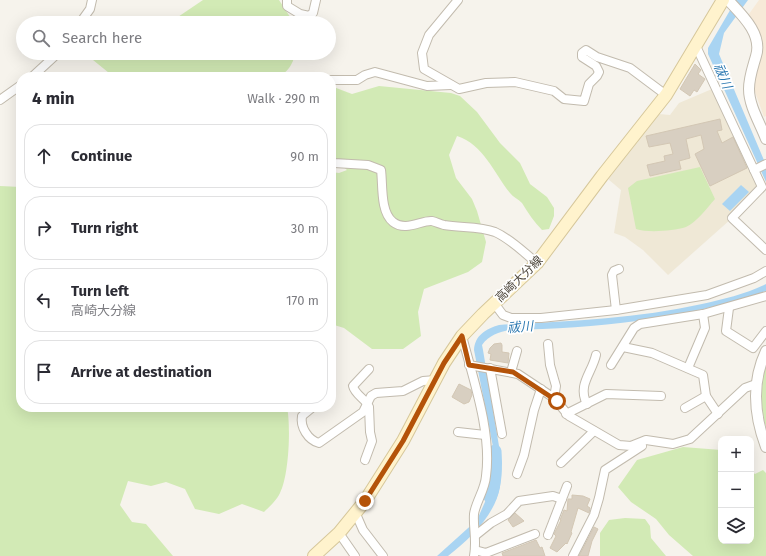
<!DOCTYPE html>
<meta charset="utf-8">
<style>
:root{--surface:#fff;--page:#f2f2f3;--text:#2b2b33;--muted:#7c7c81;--line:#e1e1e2}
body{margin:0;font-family:"Fira Sans","Noto Sans JP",sans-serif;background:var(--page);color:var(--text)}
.controls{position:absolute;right:12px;bottom:12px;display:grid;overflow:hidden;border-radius:8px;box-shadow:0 4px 16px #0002}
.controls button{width:36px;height:36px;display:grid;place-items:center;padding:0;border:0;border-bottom:1px solid var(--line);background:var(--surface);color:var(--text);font:20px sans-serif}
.stop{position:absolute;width:12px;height:12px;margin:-9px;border:3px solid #b45309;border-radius:50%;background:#fff}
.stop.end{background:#b45309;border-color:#fff;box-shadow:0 1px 4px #0008}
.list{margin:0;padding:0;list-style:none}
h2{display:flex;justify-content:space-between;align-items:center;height:52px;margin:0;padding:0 16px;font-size:17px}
h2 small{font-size:13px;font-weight:400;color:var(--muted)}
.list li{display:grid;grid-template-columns:26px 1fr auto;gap:12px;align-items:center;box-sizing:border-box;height:64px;margin:0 8px 8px;padding:0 8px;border:1px solid var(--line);border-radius:16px}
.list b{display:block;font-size:15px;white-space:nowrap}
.list p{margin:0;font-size:13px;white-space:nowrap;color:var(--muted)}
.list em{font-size:13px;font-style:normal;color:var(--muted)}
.icon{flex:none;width:22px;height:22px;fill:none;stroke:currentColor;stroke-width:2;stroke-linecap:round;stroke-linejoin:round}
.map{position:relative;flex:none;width:766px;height:556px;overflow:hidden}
.search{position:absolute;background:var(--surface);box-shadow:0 4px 16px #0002;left:16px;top:16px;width:320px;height:44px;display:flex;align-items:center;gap:10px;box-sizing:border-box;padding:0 14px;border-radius:22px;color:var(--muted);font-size:15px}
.panel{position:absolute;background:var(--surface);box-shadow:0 4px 16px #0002;left:16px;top:72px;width:320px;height:340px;border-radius:16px}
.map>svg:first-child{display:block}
</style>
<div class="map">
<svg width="766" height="556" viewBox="0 0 766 556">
<rect width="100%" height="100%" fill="#f6f3ec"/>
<polygon fill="#f7ead8" points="759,0 766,0 766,116 764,117 755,92 754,84 759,33 749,14"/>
<polygon fill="#efe8d6" points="712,89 759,186 728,216 731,219 668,275 643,250 625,237 614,233 621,190 608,179 659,114 670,115 679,103"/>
<g fill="#d2eab5">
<polygon points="203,0 279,0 294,23 169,23"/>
<path d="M100,53h215l-11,4 -10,1c-3,9 -7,14 -16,19h-164l-21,-17z"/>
<path d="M331,86l21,8 27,-8 72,7 9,3 17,16 23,31 20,20 10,21 17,13 7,11v8l-5,13 -7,1c-8,-8 -14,-17 -20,-27 -4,-4 -9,-6 -12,-10 -16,-20 -27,-49 -53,-57l-8,19 7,23 16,21 5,12 9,31 -4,20 -14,10 -44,17 -6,23 3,24 -18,13h-31l-28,-21 -13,-4v-152l8,1 8,-3 -16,-13z"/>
<path d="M700,167l15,32c-8,9 -18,23 -29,28 -13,4 -38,6 -50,2l-8,-41 9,-7z"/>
<path d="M0,186l21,1v220h266c4,19 2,69 -7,86 -3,7 -11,14 -16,19l-22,-8 -23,10 -24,-5 -10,-20 -19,-7 -15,4 -23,-5 -8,24 12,17 14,2 27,32h-173z"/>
<path d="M765,362l1,-1v66c-7,-21 -4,-44 -1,-65z"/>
<polygon points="683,447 721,450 721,541 751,541 751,471 755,474 763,470 766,473 766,556 693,556 669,535 656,519 631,502 618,487 637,460"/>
<polygon points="625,518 645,519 650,526 651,538 666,556 600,556 600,533 609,520"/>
</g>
<g fill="#a9d4f2">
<polygon points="736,0 748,0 724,33 719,54 766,165 766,182 708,54 708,48"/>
<polygon points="741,185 749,192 730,211 722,204"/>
<path d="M766,284v7c-84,29 -168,37 -256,39 -11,2 -21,5 -28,15l1,5 19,114 -2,1c0,7 1,15 0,22 -5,28 -30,52 -52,69h-11l40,-36 19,-43 -2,-25 -20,-102c1,-15 12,-21 25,-25 68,-4 137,-6 203,-21 22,-5 44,-10 64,-20z"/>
</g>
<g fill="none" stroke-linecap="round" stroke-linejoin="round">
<path stroke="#a9d4f2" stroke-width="13" d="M490,497c6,-15 6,-30 5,-46"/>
</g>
<g fill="#d8cfc1" stroke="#d3c7b4">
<polygon points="695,64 701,70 698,74 705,79 697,92 694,90 690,96 680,89"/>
<polygon points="720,119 722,130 717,131 722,143 733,137 747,168 710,186 695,154 704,149 701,135 686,139 690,158 679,161 681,169 650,176 647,165 665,161 664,156 673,154 670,143 649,147 646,136"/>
<polygon points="501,343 502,345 502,352 509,353 508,363 490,360 491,354 488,353 490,348 494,344"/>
<polygon points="459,384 471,390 472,395 469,402 464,404 452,397"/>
<polygon points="572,495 583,496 590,499 587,506 590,508 589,513 578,508 571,532 572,533 567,544 566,543 557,552 550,548 556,536 554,534 561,520 560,520 564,510 567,511 568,499 572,499"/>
<polygon points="515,513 524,521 513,527 508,520"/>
<polygon points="594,527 598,529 592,541 588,556 579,556"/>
<polygon points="536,540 540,548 542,547 545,556 503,556 502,553"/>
</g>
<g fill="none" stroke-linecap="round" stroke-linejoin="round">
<g stroke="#c2bbae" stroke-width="10">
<g id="minor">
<polyline points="287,0 287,6 300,14 309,16 313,13 316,0"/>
<polyline points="458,0 429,35 422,53 424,69 459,89 486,83 515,82 554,91 564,99 584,101 589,84 597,76 599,72 596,66 582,57 582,53 586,50 597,57 630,68 666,95"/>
<polyline points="80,23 90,9 92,0"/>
<polyline points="696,46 762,187 732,218 766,250"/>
<polyline points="32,77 58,53"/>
<polyline points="331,80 357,80 365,75 375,72 427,86 451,85"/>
<polyline points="0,100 21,85"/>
<path d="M331,161l3,2 34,2 13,5c2,14 -1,42 12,52 13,10 28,-2 39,-1 4,1 8,3 12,4 17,3 35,1 51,7 16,7 29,21 42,31"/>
<polyline points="754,170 766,164"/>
<polyline points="494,303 503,315 511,318 541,318 616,310 707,295 754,278 766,271"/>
<polyline points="729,308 726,331 753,348 766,331"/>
<polyline points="616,310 612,275 614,271 619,269"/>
<path d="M462,336c11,43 30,96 24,140 -1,14 -10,25 -12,38 -1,14 3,26 0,42"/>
<polyline points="548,344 550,365 556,386 554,398"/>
<polyline points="623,347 652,353 703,375 706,396 718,414"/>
<polyline points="469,365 518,374 554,398 569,416 619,445 631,446 646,440 673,444 690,439 745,388 756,384"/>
<polyline points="611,365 634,328 640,324 703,314 766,296"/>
<polyline points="490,368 502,434"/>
<polyline points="688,368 705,328 703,314"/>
<polyline points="511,372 517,351"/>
<path d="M587,404c-10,-19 5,-31 9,-49"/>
<path d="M313,407l-11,9c-2,11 6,24 17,27l44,-31 8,-16 5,-3 27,-2 20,-10 13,-1"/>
<polyline points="685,408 706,396"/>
<polyline points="566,414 606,394 661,396"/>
<polyline points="458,432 485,435"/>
<path d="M365,460l7,-19 -2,-9 -1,-25c-3,-8 -14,-12 -16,-21l16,-17"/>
<polyline points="561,463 594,431"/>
<polyline points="517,474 524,455 534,410 541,389"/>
<polyline points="356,514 363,530 383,556"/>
<polyline points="339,533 355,556"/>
<polyline points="476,535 491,523 507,514 519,501 553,496 562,499"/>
<polyline points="548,535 567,486"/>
<polyline points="475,550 486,553 535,534"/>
<polyline points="573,556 594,515 599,498 605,470 642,446"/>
</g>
</g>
<g stroke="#c2bbae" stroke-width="12">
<g id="tertiary">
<path d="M728,0c13,14 35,34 28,56 -3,11 -7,21 -7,33 0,17 11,34 17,50"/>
<path d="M766,351c-15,32 -12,64 0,96"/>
</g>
</g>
<g stroke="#d6c79b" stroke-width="14">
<polyline id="secondary" points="314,556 339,533 365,501 403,441 444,363 462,336 483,314 537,263 602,176 666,95 723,0"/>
</g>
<use href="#minor" stroke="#fff" stroke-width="8"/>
<use href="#tertiary" stroke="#fff" stroke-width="10"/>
<use href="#secondary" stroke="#fff3cd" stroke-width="12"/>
</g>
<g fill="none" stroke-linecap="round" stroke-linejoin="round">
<polyline stroke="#b45309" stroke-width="5" points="365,501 403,441 444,363 462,336 469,365 513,372 557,401"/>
</g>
<g text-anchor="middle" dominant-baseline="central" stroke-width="3.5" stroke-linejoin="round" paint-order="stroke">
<g font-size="12" fill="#4b4439" stroke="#fff">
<text transform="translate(519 279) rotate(-44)">高崎大分線</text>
</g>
<g font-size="13" font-style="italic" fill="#2e7ab2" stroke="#fff">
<text transform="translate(723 76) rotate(67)">祓川</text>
<text transform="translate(520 327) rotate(-5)">祓川</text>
</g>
</g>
</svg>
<div class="controls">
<button>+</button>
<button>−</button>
<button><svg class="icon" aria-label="layers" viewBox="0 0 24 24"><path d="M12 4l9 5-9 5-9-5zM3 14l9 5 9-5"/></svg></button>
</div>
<div class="stop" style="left:557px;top:401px"></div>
<div class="stop end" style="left:365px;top:501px"></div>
<div class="search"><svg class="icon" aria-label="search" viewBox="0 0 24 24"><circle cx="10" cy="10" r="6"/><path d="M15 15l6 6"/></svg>Search here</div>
<section class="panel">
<h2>4 min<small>Walk · 290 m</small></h2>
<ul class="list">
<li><svg class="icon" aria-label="ahead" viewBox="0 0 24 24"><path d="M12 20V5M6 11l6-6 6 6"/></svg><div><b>Continue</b></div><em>90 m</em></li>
<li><svg class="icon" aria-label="right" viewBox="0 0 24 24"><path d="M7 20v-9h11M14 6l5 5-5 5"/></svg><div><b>Turn right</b></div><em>30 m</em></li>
<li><svg class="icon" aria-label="left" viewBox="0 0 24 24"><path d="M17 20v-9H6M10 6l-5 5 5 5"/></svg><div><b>Turn left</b><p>高崎大分線</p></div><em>170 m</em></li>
<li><svg class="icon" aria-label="arrive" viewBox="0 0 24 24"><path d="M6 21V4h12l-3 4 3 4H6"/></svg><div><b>Arrive at destination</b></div></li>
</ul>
</section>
</div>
